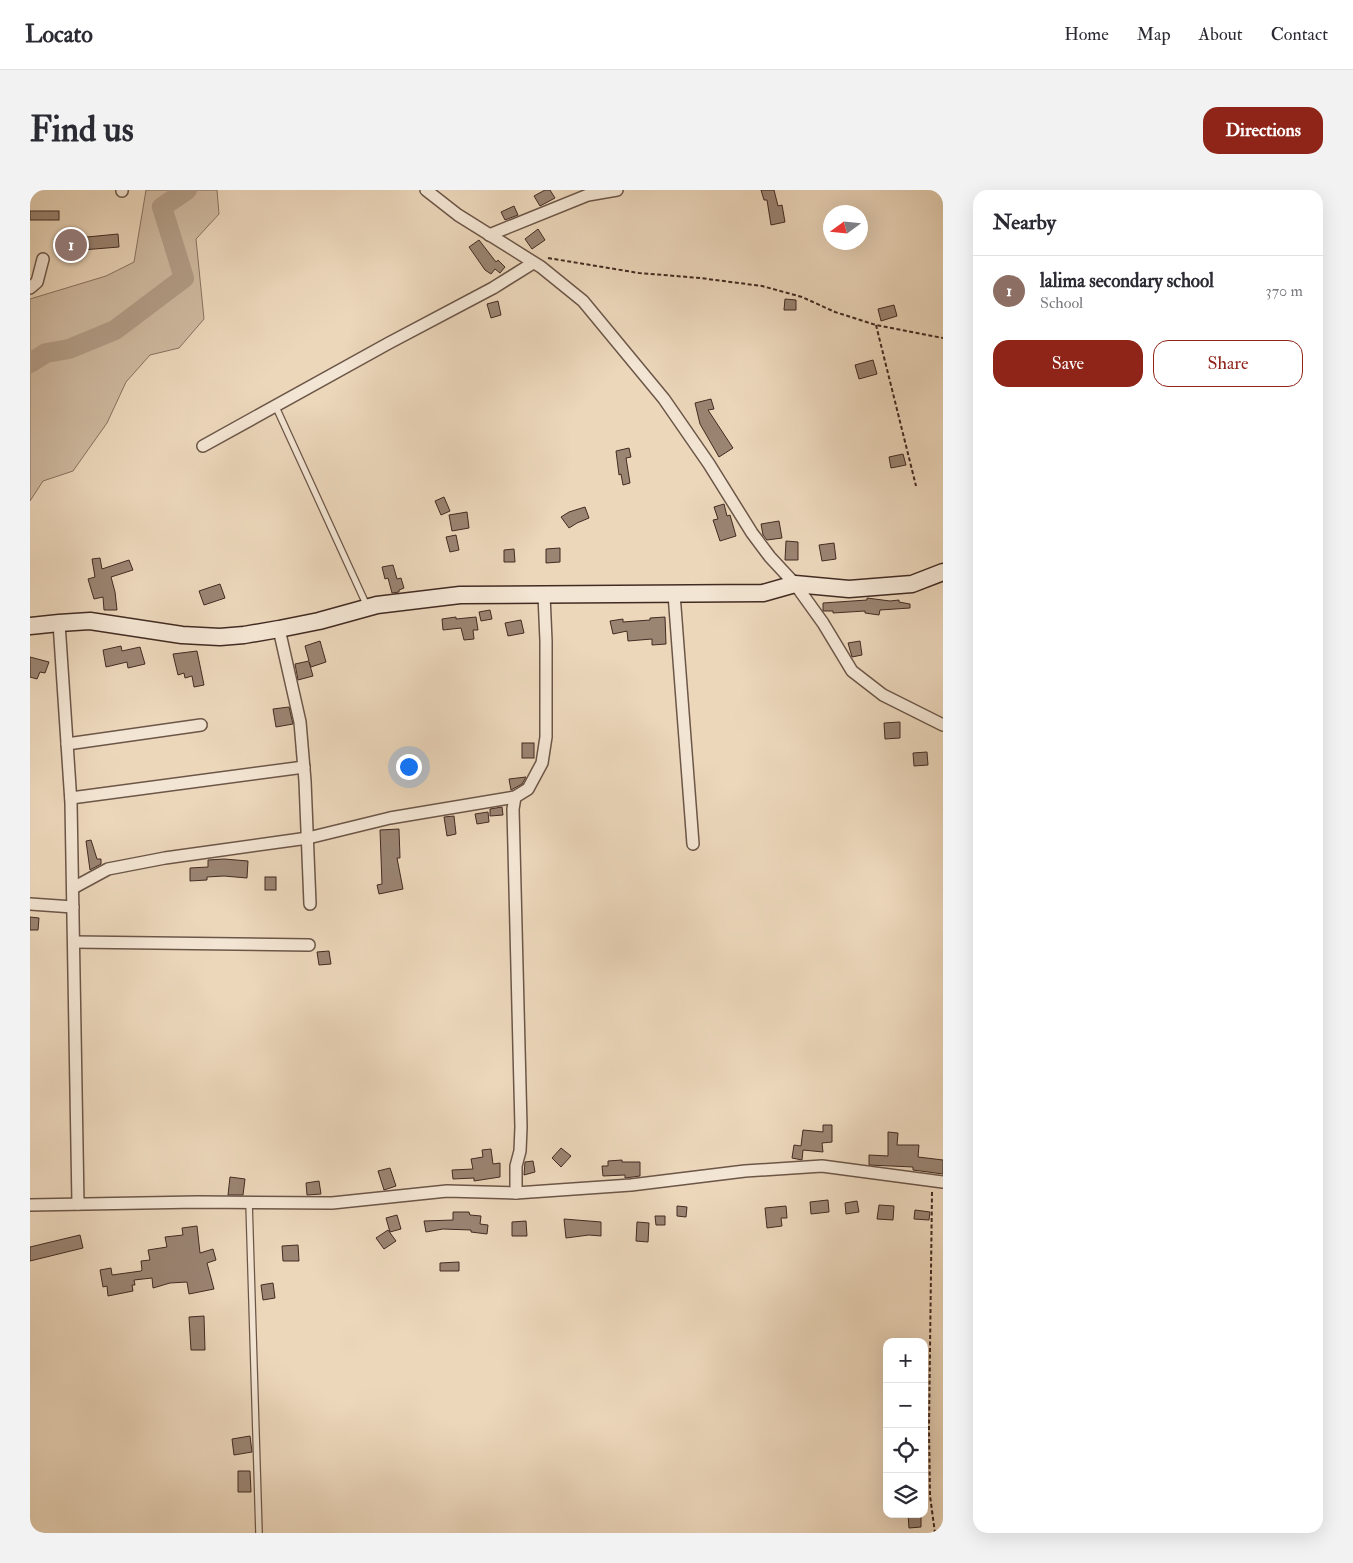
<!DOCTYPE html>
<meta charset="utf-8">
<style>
:root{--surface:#fff;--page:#f2f2f3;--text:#2b2b33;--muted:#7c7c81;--line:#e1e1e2;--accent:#8f2418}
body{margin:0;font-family:"IM FELL Double Pica",serif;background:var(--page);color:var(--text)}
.controls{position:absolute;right:15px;bottom:15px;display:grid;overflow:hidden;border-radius:10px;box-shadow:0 5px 20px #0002}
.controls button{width:45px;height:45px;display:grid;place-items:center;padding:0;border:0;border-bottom:1px solid var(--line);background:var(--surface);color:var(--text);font:25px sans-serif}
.compass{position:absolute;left:793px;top:15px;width:45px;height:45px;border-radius:50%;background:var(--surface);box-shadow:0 5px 20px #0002;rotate:255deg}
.you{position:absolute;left:378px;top:576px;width:18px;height:18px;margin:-12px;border:4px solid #fff;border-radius:50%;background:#1a73e8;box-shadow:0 0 0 8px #1a73e833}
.badge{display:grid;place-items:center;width:32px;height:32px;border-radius:50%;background:var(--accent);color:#fff;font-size:16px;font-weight:700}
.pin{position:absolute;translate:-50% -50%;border:2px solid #fff;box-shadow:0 1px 5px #0006}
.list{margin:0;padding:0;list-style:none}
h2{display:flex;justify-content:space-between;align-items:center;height:65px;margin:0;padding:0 20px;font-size:21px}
h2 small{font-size:16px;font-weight:400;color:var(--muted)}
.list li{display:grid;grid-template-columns:32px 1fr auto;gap:15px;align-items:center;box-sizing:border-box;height:70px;padding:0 20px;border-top:1px solid var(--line)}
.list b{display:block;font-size:19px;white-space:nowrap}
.list p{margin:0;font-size:16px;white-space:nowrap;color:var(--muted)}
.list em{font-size:16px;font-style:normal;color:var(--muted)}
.actions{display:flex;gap:10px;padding:15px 20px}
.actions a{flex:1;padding:11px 0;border:1px solid var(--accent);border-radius:15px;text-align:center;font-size:18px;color:var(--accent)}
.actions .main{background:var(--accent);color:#fff}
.icon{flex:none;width:28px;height:28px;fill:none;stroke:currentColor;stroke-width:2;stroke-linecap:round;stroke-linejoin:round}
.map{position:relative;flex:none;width:913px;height:1343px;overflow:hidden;border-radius:15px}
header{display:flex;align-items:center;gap:30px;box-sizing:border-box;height:70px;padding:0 25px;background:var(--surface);border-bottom:1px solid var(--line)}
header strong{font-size:24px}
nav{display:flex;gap:28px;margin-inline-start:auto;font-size:18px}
.intro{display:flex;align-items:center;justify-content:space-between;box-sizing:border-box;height:120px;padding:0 30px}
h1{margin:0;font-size:35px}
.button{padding:12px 22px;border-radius:15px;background:var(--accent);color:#fff;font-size:18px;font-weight:700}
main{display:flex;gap:30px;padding:0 30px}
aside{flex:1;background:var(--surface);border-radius:15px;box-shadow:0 5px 20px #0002}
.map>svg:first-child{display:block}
</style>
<header>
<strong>Locato</strong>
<nav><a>Home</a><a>Map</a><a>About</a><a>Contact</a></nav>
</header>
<div class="intro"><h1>Find us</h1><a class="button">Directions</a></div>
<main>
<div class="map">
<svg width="913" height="1343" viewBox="0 0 913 1343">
<rect width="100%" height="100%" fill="#ecd7bb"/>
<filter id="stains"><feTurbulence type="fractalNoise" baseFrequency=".004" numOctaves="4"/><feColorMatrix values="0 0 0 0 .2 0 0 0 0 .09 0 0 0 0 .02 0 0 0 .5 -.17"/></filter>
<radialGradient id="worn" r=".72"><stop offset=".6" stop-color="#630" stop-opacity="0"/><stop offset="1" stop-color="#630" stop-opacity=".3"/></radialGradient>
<polygon fill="#cfbaa1" stroke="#887262" points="116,0 187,0 189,24 166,49 174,129 149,158 120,165 96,192 77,233 43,281 13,291 0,311 0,109 76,86 104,72"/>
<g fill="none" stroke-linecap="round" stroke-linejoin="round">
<polyline stroke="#b29d87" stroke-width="20" points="0,173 16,163 39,159 85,140 154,88 132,17 157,0"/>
</g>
<g fill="#9a8472" stroke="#422b22">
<polygon points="515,0 520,0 525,8 510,16 504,6"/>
<polygon points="731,0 744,0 748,16 752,15 755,32 741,35 737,10 734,10"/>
<polygon points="484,16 488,25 475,30 471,22"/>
<rect x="0" y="21" width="29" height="9"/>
<polygon points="508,39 515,50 502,59 495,49"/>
<polygon points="88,44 89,57 27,62 26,50"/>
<polygon points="449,50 466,72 468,70 475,77 470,83 465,79 461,84 455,80 439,57"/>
<polygon points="755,109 766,110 766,120 754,120"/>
<polygon points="468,111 471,125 461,128 457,114"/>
<polygon points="864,115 867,126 851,131 848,119"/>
<polygon points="843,170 847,184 829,189 825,175"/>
<polygon points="681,209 684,219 678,220 703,258 689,267 670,234 665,213"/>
<polygon points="599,258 601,267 596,268 600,293 593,295 591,284 589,285 586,261"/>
<polygon points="873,264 876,275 861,278 859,267"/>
<polygon points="414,307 420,321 411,325 405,311"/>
<polygon points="694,314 697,326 700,325 706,346 690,351 683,330 688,329 684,317"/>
<polygon points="555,317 559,328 547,333 539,338 531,327 539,322"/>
<polygon points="437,322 439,338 422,341 419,325"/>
<polygon points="749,331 752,348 737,350 733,345 731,334"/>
<polygon points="426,345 429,360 420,362 416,347"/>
<polygon points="756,351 768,352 768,370 755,370"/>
<polygon points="804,353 806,369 792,371 789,355"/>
<polygon points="530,358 530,372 516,373 516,359"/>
<polygon points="484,359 485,372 474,372 474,360"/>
<polygon points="70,368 72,379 99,370 103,380 81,387 85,402 87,420 74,420 73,407 64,409 58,389 65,387 62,369"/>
<polygon points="363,375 367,389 371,388 374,398 369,400 369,402 362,403 358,388 355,389 352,377"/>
<polygon points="190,394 195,408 174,415 169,401"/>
<polygon points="837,408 860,411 869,410 869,412 880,414 880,418 850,420 849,425 835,423 835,421 803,423 803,421 793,421 793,413 837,410"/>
<polygon points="460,420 462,429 451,431 449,422"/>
<polygon points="426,427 426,429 446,427 448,440 443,440 444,449 434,450 431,438 413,440 412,429"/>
<polygon points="635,427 636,454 622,455 622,449 598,451 597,441 583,444 580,431 593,429 593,432 620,430 620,428"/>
<polygon points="491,430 494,443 478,446 475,433"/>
<polygon points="290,451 296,472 281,477 279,472 283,486 268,490 265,474 279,471 275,456"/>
<polygon points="830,451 832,465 822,467 818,453"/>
<polygon points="91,456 92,461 110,457 115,474 98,478 97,472 76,477 73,460"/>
<polygon points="167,461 174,495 164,497 162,486 155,488 154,483 148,485 143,464"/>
<polygon points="0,467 19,472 15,483 10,482 7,489 0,487"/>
<polygon points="259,517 263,534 246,537 243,519"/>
<polygon points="870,532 870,548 855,549 854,533"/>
<rect x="492" y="553" width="12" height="15"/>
<polygon points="897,562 898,575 884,576 883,563"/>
<polygon points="496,587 492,594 481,600 479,589"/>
<polygon points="472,617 473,625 460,626 460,619"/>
<polygon points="458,622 459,632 447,634 445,624"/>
<polygon points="424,626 426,644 417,646 414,627"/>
<polygon points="369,639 370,668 367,668 373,699 349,704 347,695 352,694 350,640"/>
<polygon points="61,650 67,669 71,669 71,674 60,680 56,651"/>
<polygon points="194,669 218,671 217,688 194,686 177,687 177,690 160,691 160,678 178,677 178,670"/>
<rect x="235" y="687" width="11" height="13"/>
<polygon points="0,727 9,728 8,740 0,740"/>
<polygon points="299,761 301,774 289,775 287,762"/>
<polygon points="793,935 802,935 802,952 792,953 793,962 773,960 772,970 762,968 764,955 771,956 773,940 793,942"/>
<polygon points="858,942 868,943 867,955 889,955 888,967 913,970 913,984 883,980 883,977 839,975 839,965 858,966"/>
<polygon points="531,958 541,966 531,977 522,968"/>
<polygon points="461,959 463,974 470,973 470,987 444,991 444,988 423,989 422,980 443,979 441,969 453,967 452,960"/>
<polygon points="592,970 592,972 610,972 610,986 595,988 595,985 573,986 572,976 578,976 578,971"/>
<polygon points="503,971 505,982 494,985 495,972"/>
<polygon points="360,978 366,996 354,1000 348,981"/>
<polygon points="200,987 215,989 213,1005 198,1005"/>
<polygon points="289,991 291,1004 277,1005 276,993"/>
<polygon points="798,1010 799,1022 781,1024 780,1012"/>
<polygon points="827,1011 829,1022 816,1024 815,1013"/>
<polygon points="849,1015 864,1016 863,1030 847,1029"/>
<polygon points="647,1016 657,1017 656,1027 647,1026"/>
<polygon points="756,1016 757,1028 751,1028 752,1036 737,1038 735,1018"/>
<polygon points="885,1020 900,1022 899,1030 884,1029"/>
<polygon points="423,1022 439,1022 440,1025 451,1026 450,1034 458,1035 457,1044 441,1042 441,1040 413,1039 396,1042 394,1031 423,1030"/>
<polygon points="367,1025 371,1039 360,1042 356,1028"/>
<polygon points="625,1026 635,1026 635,1035 626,1035"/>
<polygon points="534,1029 571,1032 571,1046 559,1045 536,1048"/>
<polygon points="496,1031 497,1046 482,1046 482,1032"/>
<polygon points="607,1032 619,1033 618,1052 606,1051"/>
<polygon points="167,1036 170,1063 183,1059 186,1070 177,1073 184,1099 159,1104 157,1092 140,1093 123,1098 122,1088 104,1090 105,1095 102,1095 103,1101 78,1106 77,1096 73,1097 70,1080 81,1078 82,1085 111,1081 112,1080 111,1071 120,1070 118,1060 137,1057 135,1047 153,1045 152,1038"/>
<polygon points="358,1040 366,1051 354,1059 346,1048"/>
<polygon points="50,1045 53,1058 0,1071 0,1057"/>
<polygon points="268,1055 269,1071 253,1071 252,1056"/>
<polygon points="429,1072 429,1081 410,1081 410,1073"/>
<polygon points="243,1093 245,1108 233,1110 231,1095"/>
<polygon points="174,1126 175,1160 161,1160 159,1127"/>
<polygon points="220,1246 222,1262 204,1265 202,1249"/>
<polygon points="208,1281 220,1281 221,1302 208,1302"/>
<polygon points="878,1324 891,1324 891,1337 879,1338"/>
</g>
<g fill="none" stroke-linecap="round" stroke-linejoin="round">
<g stroke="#6c5648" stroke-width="8">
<g id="lane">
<polyline points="245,215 337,416"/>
<polyline points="219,1012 229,1343"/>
</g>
</g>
<g stroke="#6c5648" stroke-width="14">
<g id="street">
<polyline points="92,0 92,1"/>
<polyline points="396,0 428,25 511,77 553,111 634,209 679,274 722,343 740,367 765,394 793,433 822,481 853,505 913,535"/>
<polyline points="459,45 558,5 587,0"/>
<polyline points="0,98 7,92 13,69"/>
<polyline points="173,256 359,153 463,98 503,73"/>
<polyline points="644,404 663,654"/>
<polyline points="29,433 41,613 48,1014"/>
<polyline points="249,439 270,532 275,591 280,714"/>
<polyline points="37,554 171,535"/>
<polyline points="485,607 483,619 484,658 491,937 490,961 486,976 486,1003"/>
<polyline points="41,608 274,577"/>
<polyline points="43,698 78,679 135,668 278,648 360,628 485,607 498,599 512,573 516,547 516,451 514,405"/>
<polyline points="0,714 43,717"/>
<polyline points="44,752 279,755"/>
<polyline points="0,1015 168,1012 302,1013 417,1001 486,1003 601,995 715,981 792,976 913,992"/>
</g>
</g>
<g stroke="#422b22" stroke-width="19">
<polyline id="secondary" points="0,436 29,433 60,431 152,445 190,447 214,445 249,439 289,431 347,415 430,405 733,403 765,394 819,399 882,394 913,382"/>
</g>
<g stroke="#422b22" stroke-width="2" stroke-dasharray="4 2.5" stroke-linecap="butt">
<polyline points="518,68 609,83 670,88 732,96 772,107 805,122 846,135 913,148"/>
<polyline points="846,135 886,296"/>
<polyline points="902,1002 899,1239 900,1306 905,1343"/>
</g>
<use href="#lane" stroke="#f3e5d3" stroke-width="5.5"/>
<use href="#street" stroke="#f3e5d3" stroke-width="11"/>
<use href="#secondary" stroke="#f3e5d3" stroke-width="16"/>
</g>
<rect width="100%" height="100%" filter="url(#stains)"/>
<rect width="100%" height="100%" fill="url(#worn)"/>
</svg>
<div class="controls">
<button>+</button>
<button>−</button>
<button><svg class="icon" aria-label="locate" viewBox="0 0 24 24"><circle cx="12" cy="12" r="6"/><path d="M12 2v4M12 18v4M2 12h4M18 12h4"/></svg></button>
<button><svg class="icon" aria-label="layers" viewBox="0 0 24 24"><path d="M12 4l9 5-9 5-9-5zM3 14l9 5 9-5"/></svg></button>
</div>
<svg class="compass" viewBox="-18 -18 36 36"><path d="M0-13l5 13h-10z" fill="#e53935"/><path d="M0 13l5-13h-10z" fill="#7c7c81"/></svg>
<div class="you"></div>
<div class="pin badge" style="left:41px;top:55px;background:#8d6e63">1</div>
</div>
<aside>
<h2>Nearby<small></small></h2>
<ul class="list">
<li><span class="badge" style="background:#8d6e63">1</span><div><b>lalima secondary school</b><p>School</p></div><em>370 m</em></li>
</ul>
<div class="actions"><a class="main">Save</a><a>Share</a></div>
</aside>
</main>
